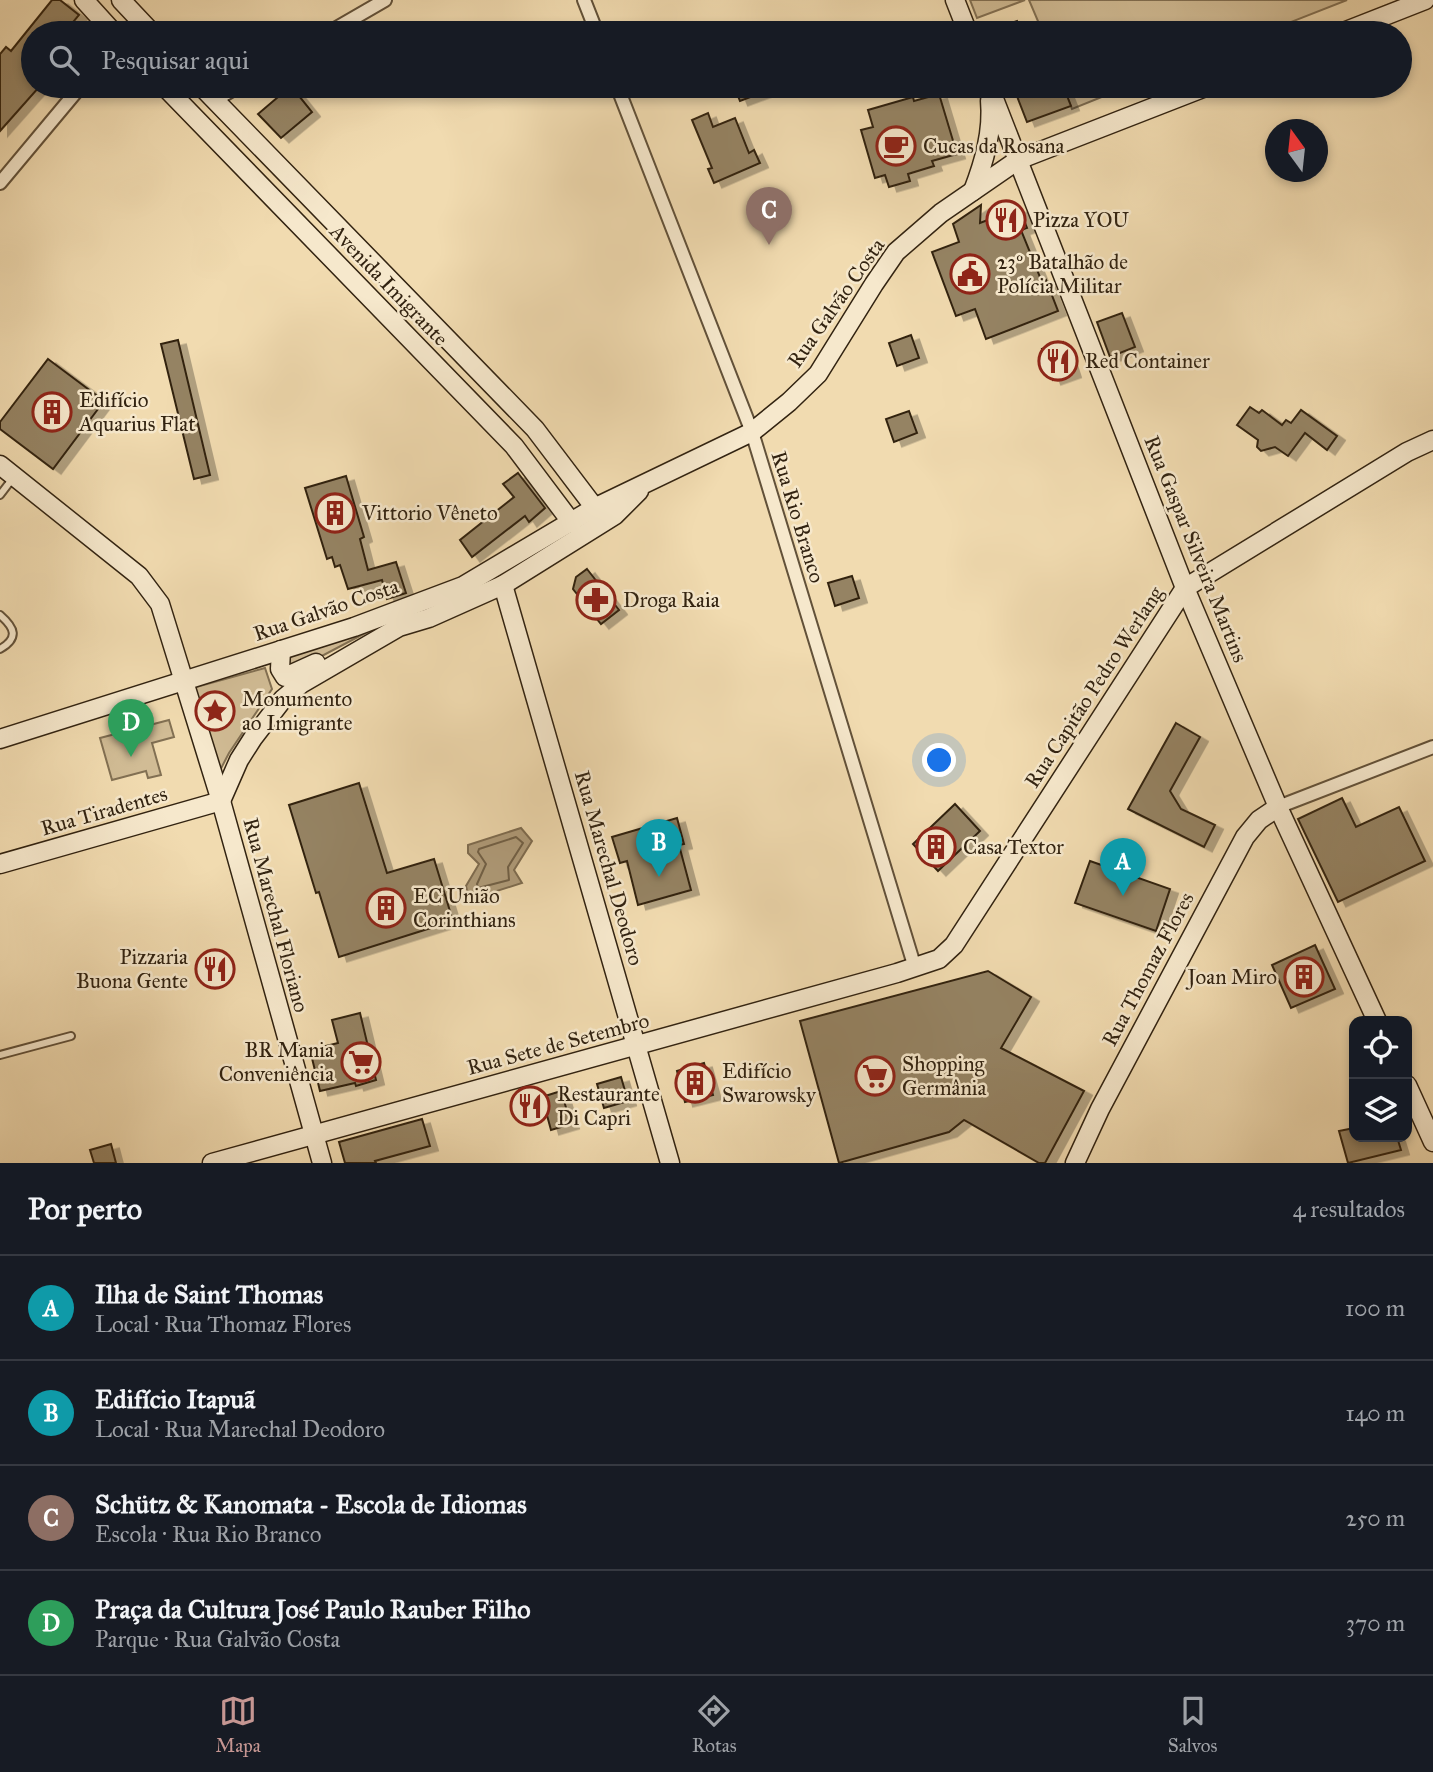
<!DOCTYPE html>
<html lang="pt">
<meta charset="utf-8">
<style>
:root{--surface:#171b24;--page:#242831;--text:#f1f3f6;--muted:#9ea1a6;--line:#363941;--accent:#c59692}
body{margin:0;font-family:"IM FELL Great Primer",serif;background:var(--page);color:var(--text)}
.controls{position:absolute;right:21px;bottom:21px;display:grid;overflow:hidden;border-radius:14px;box-shadow:0 4px 10px #0003}
.controls button{width:63px;height:63px;display:grid;place-items:center;padding:0;border:0;border-bottom:2px solid var(--line);background:var(--surface);color:var(--text);font:35px sans-serif}
.compass{position:absolute;left:1265px;top:119px;width:63px;height:63px;border-radius:50%;background:var(--surface);box-shadow:0 4px 10px #0003;rotate:345deg}
.you{position:absolute;left:940px;top:761px;width:24px;height:24px;margin:-18px;border:5px solid #fff;border-radius:50%;background:#1a73e8;box-shadow:0 0 0 10px #1a73e833}
.badge{display:grid;place-items:center;width:46px;height:46px;border-radius:50%;background:var(--accent);color:#fff;font-size:23px;font-weight:700}
.pin{position:absolute;translate:-50% -58px;filter:drop-shadow(0 2px 4px #0008)}
.pin::after{content:'';position:absolute;top:37px;width:24px;height:21px;background:inherit;clip-path:polygon(0 0,100% 0,50% 100%)}
.list{margin:0;padding:0;list-style:none}
h2{display:flex;justify-content:space-between;align-items:center;height:91px;margin:0;padding:0 28px;font-size:30px}
h2 small{font-size:23px;font-weight:400;color:var(--muted)}
.list li{display:grid;grid-template-columns:46px 1fr auto;gap:21px;align-items:center;box-sizing:border-box;height:105px;padding:0 28px;border-top:2px solid var(--line)}
.list b{display:block;font-size:26px;white-space:nowrap}
.list p{margin:0;font-size:23px;white-space:nowrap;color:var(--muted)}
.list em{font-size:23px;font-style:normal;color:var(--muted)}
.icon{flex:none;width:38px;height:38px;fill:none;stroke:currentColor;stroke-width:2;stroke-linecap:round;stroke-linejoin:round}
.map{position:relative;flex:none;width:1433px;height:1163px;overflow:hidden}
.search{position:absolute;background:var(--surface);box-shadow:0 4px 10px #0003;left:21px;right:21px;top:21px;height:77px;display:flex;align-items:center;gap:18px;box-sizing:border-box;padding:0 24px;border-radius:38px;color:var(--muted);font-size:26px}
.sheet{height:511px;background:var(--surface)}
nav{display:flex;justify-content:space-around;align-items:center;box-sizing:border-box;height:98px;border-top:2px solid var(--line);background:var(--surface);font-size:19px;color:var(--muted)}
nav a{display:grid;justify-items:center;gap:4px}
nav .on{color:var(--accent)}
.map>svg:first-child{display:block}
</style>
<div class="map">
<svg width="1433" height="1163" viewBox="0 0 1433 1163">
<defs>
<filter id="shadow"><feDropShadow dx="8" dy="4.5" stdDeviation="0" flood-color="#0004"/></filter>
</defs>
<rect width="100%" height="100%" fill="#f1dbb0"/>
<filter id="stains"><feTurbulence type="fractalNoise" baseFrequency=".00286" numOctaves="4"/><feColorMatrix values="0 0 0 0 .2 0 0 0 0 .09 0 0 0 0 .02 0 0 0 .5 -.17"/></filter>
<radialGradient id="worn" r=".72"><stop offset=".6" stop-color="#630" stop-opacity="0"/><stop offset="1" stop-color="#630" stop-opacity=".3"/></radialGradient>
<g fill="#d1bc95" stroke="#827053" stroke-width="2">
<polygon points="970,0 1025,0 977,18"/>
<polygon points="1029,0 1347,0 1263,33 1043,33"/>
<polygon points="1063,86 1129,86 1072,109"/>
<polygon points="596,512 599,516 493,581 438,607 373,629 301,667 288,669 283,659 455,596"/>
<polygon points="265,668 272,689 229,753 215,780 189,689"/>
<polygon points="169,720 174,737 152,743 161,775 148,778 146,771 112,780 100,738"/>
</g>
<polygon fill="#b09c7a" stroke="#7e6c50" stroke-width="2" points="521,828 532,841 514,870 522,883 478,897 468,895 466,886 479,864 468,853 468,845"/>
<g fill="none" stroke-linecap="round" stroke-linejoin="round">
<polygon stroke="#716046" stroke-width="2" points="516,837 523,843 508,867 509,880 478,888 477,884 486,864 478,852 479,849"/>
</g>
<g fill="#958364" stroke="#322311" stroke-width="2" filter="url(#shadow)">
<polygon points="52,0 60,0 79,15 64,33 33,33 33,86 40,86 0,131 0,54 6,47 11,51"/>
<polygon points="1017,21 1022,33 986,33 986,32"/>
<polygon points="291,86 312,112 281,138 258,114"/>
<polygon points="734,86 777,86 777,87 740,101"/>
<polygon points="1013,86 1063,86 1071,106 1027,122"/>
<polygon points="939,94 957,154 932,161 934,166 908,174 910,181 889,187 885,175 875,178 861,130 873,127 868,110 913,97 914,101"/>
<polygon points="708,113 713,127 735,118 749,153 754,150 760,163 714,183 708,169 712,168 692,120"/>
<polygon points="981,205 980,223 1019,208 1027,228 1021,230 1042,282 1046,280 1058,311 986,339 975,309 956,316 932,252 959,242 953,224"/>
<polygon points="1122,313 1135,347 1110,357 1097,322"/>
<polygon points="911,335 919,358 897,366 889,343"/>
<polygon points="178,340 210,475 194,479 161,344"/>
<polygon points="1063,342 1073,373 1053,380 1042,349"/>
<polygon points="48,359 104,401 53,469 0,429 0,422"/>
<polygon points="1250,407 1259,413 1262,410 1282,425 1286,420 1291,423 1301,410 1337,436 1327,450 1305,433 1288,456 1275,447 1261,451 1257,447 1258,440 1237,425"/>
<polygon points="909,411 917,433 894,442 886,419"/>
<polygon points="518,473 545,508 529,522 525,516 472,557 460,540 514,497 503,484"/>
<polygon points="346,476 364,537 360,539 368,570 396,562 406,593 387,599 382,580 348,589 340,565 335,567 332,557 327,559 305,488"/>
<polygon points="587,569 619,610 601,624 573,589 576,577"/>
<polygon points="852,576 859,598 835,606 828,583"/>
<polygon points="1176,723 1200,737 1170,791 1181,809 1215,825 1204,847 1128,809"/>
<polygon points="359,783 387,873 434,859 453,921 339,957 319,892 316,893 289,805"/>
<polygon points="1342,798 1356,827 1399,807 1425,861 1338,902 1298,819"/>
<polygon points="955,804 980,831 938,871 913,844"/>
<polygon points="677,818 684,844 679,845 691,890 638,905 627,861 620,863 612,837"/>
<polygon points="1090,861 1170,889 1156,931 1075,903"/>
<polygon points="1315,945 1335,989 1291,1008 1272,965"/>
<polygon points="988,971 1031,997 1001,1048 1084,1091 1045,1163 1039,1163 964,1120 949,1132 839,1163 800,1021"/>
<polygon points="360,1013 376,1080 356,1086 355,1083 320,1091 310,1050 338,1043 332,1020"/>
<polygon points="704,1063 713,1095 685,1102 677,1071"/>
<polygon points="621,1077 628,1101 604,1108 597,1084"/>
<polygon points="561,1091 571,1124 551,1130 542,1097"/>
<polygon points="422,1119 430,1146 375,1161 376,1163 345,1163 339,1142"/>
<polygon points="1354,1128 1354,1137 1397,1137 1401,1150 1348,1163 1339,1131"/>
<polygon points="111,1144 116,1163 94,1163 90,1150"/>
</g>
<g fill="none" stroke-linecap="round" stroke-linejoin="round">
<g stroke="#625139" stroke-width="10">
<g id="lane">
<polyline points="0,495 13,478"/>
<path d="M0,615c15,13 19,23 0,34"/>
<polyline points="0,1055 71,1036"/>
</g>
</g>
<g stroke="#625139" stroke-width="16">
<g id="street">
<polyline points="584,0 597,33"/>
<polyline points="125,33 139,19"/>
<polyline points="328,33 385,0"/>
<polyline points="617,86 752,432 915,968"/>
<polyline points="215,100 239,86"/>
<polyline points="0,183 81,86"/>
<polyline points="1278,807 1433,747"/>
</g>
</g>
<g stroke="#322311" stroke-width="21">
<g id="secondary">
<polyline points="84,0 114,33"/>
<polyline points="121,0 152,33"/>
<polyline points="955,0 968,33"/>
<polyline points="1341,33 1425,0"/>
<polyline points="164,86 514,446 572,523"/>
<polyline points="201,86 535,429 601,516"/>
<polyline points="989,86 1185,588 1278,807 1377,1021"/>
<path d="M973,191c11,-29 20,-59 17,-91"/>
<polyline points="0,465 139,576 160,604 221,801 322,1163"/>
<polyline points="503,585 670,1163"/>
<polyline points="281,650 280,669 285,677 316,663"/>
<polyline points="0,739 354,627 463,586 596,507 752,432 789,402 818,374 874,284 896,252 941,213 1018,160 1208,86"/>
<polyline points="0,864 221,801 239,760 253,738 283,699 301,684 399,627 429,618 503,585 615,515 639,491"/>
<polyline points="1407,1085 1433,1142"/>
<polyline points="212,1163 897,973 939,959 954,945 1185,588 1407,452 1433,440"/>
<polyline points="1075,1163 1100,1109 1245,837 1259,820 1278,807"/>
</g>
</g>
<use href="#lane" stroke="#f6e8cc" stroke-width="6"/>
<use href="#street" stroke="#f6e8cc" stroke-width="12"/>
<use href="#secondary" stroke="#f6e8cc" stroke-width="18"/>
</g>
<defs>
<g id="cafe-ring" transform="scale(2.0125)"><circle r="9.5" fill="#f6e8cc" stroke="#8f2418" stroke-width="1.5"/><path d="M-5.5-4.5H6V0H3Q3 3.5 0 3.5H-2.5Q-5.5 3.5-5.5 0ZM3-3.2v2h1.7v-2ZM-6 4.5H4V6H-6Z" fill="#8f2418"/></g>
<g id="restaurant-ring" transform="scale(2.0125)"><circle r="9.5" fill="#f6e8cc" stroke="#8f2418" stroke-width="1.5"/><path d="M-5-6h1v4h1v-4h1v4h1v-4h1v5L-1.5 .5V6h-2V.5L-5-1ZM5-6V6H3V1.5H1.5Q1.5-4 5-6Z" fill="#8f2418"/></g>
<g id="civic-ring" transform="scale(2.0125)"><circle r="9.5" fill="#f6e8cc" stroke="#8f2418" stroke-width="1.5"/><path d="M-.6-6.5H3V-4.5H.6V-3L4-1V1h2V6H-6V1h2V-1L-.6-3ZM-1.2 2.5V6h2.4V2.5Z" fill="#8f2418"/></g>
<g id="building-ring" transform="scale(2.0125)"><circle r="9.5" fill="#f6e8cc" stroke="#8f2418" stroke-width="1.5"/><path d="M-4-6H4V6H1V3H-1V6H-4ZM-2.5-4.3h1.7v1.8h-1.7ZM.8-4.3h1.7v1.8H.8ZM-2.5-1h1.7V.8h-1.7ZM.8-1h1.7V.8H.8Z" fill="#8f2418"/></g>
<g id="pharmacy-ring" transform="scale(2.0125)"><circle r="9.5" fill="#f6e8cc" stroke="#8f2418" stroke-width="1.5"/><path d="M-2-6h4v4h4v4h-4v4h-4v-4h-4v-4h4Z" fill="#8f2418"/></g>
<g id="sight-ring" transform="scale(2.0125)"><circle r="9.5" fill="#f6e8cc" stroke="#8f2418" stroke-width="1.5"/><path d="M0-6L1.8-2.2L6-1.7L2.9 1.2L3.7 5.4L0 3.3L-3.7 5.4L-2.9 1.2L-6-1.7L-1.8-2.2Z" fill="#8f2418"/></g>
<g id="supermarket-ring" transform="scale(2.0125)"><circle r="9.5" fill="#f6e8cc" stroke="#8f2418" stroke-width="1.5"/><path d="M-6-5.5h2.5l.6 2H6L4.5 2H-2.5L-4.4-4H-6ZM-1.5 3.2a1.3 1.3 0 1 0 .1 0ZM3 3.2a1.3 1.3 0 1 0 .1 0Z" fill="#8f2418"/></g>
</defs>
<g fill-rule="evenodd">
<use href="#cafe-ring" x="896" y="146"/>
<use href="#restaurant-ring" x="1006" y="220"/>
<use href="#civic-ring" x="970" y="274"/>
<use href="#restaurant-ring" x="1058" y="361"/>
<use href="#building-ring" x="52" y="412"/>
<use href="#building-ring" x="335" y="513"/>
<use href="#pharmacy-ring" x="596" y="600"/>
<use href="#sight-ring" x="215" y="711"/>
<use href="#building-ring" x="936" y="847"/>
<use href="#building-ring" x="386" y="908"/>
<use href="#restaurant-ring" x="215" y="969"/>
<use href="#building-ring" x="1304" y="977"/>
<use href="#supermarket-ring" x="361" y="1062"/>
<use href="#supermarket-ring" x="875" y="1076"/>
<use href="#building-ring" x="695" y="1083"/>
<use href="#restaurant-ring" x="530" y="1106"/>
</g>
<g text-anchor="middle" dominant-baseline="central" stroke-width="5" stroke-linejoin="round" paint-order="stroke">
<g font-size="21" fill="#322311" stroke="#f6e8cc" text-anchor="start">
<text x="923" y="146">Cucas da Rosana</text>
<text x="1033" y="220">Pizza YOU</text>
<text x="997" y="262">23º Batalhão de<tspan x="997" dy="24">Polícia Militar</tspan></text>
<text x="1085" y="361">Red Container</text>
<text x="79" y="400">Edifício<tspan x="79" dy="24">Aquarius Flat</tspan></text>
<text x="362" y="513">Vittorio Vêneto</text>
<text x="623" y="600">Droga Raia</text>
<text x="242" y="699">Monumento<tspan x="242" dy="24">ao Imigrante</tspan></text>
<text x="963" y="847">Casa Textor</text>
<text x="413" y="896">EC União<tspan x="413" dy="24">Corinthians</tspan></text>
<text x="188" y="957" text-anchor="end">Pizzaria<tspan x="188" dy="24">Buona Gente</tspan></text>
<text x="1277" y="977" text-anchor="end">Joan Miro</text>
<text x="334" y="1050" text-anchor="end">BR Mania<tspan x="334" dy="24">Conveniência</tspan></text>
<text x="902" y="1064">Shopping<tspan x="902" dy="24">Germânia</tspan></text>
<text x="722" y="1071">Edifício<tspan x="722" dy="24">Swarowsky</tspan></text>
<text x="557" y="1094">Restaurante<tspan x="557" dy="24">Di Capri</tspan></text>
</g>
<g font-size="21" fill="#322311" stroke="#f6e8cc">
<text transform="translate(389 285) rotate(46)">Avenida Imigrante</text>
<text transform="translate(836 303) rotate(-55)">Rua Galvão Costa</text>
<text transform="translate(798 517) rotate(73)">Rua Rio Branco</text>
<text transform="translate(1196 549) rotate(68)">Rua Gaspar Silveira Martins</text>
<text transform="translate(326 610) rotate(-19)">Rua Galvão Costa</text>
<text transform="translate(1094 687) rotate(-57)">Rua Capitão Pedro Werlang</text>
<text transform="translate(104 811) rotate(-16)">Rua Tiradentes</text>
<text transform="translate(609 868) rotate(74)">Rua Marechal Deodoro</text>
<text transform="translate(276 915) rotate(75)">Rua Marechal Floriano</text>
<text transform="translate(1148 969) rotate(-62)">Rua Thomaz Flores</text>
<text transform="translate(558 1044) rotate(-15)">Rua Sete de Setembro</text>
</g>
</g>
<rect width="100%" height="100%" filter="url(#stains)"/>
<rect width="100%" height="100%" fill="url(#worn)"/>
</svg>
<div class="controls">
<button><svg class="icon" aria-label="locate" viewBox="0 0 24 24"><circle cx="12" cy="12" r="6"/><path d="M12 2v4M12 18v4M2 12h4M18 12h4"/></svg></button>
<button><svg class="icon" aria-label="layers" viewBox="0 0 24 24"><path d="M12 4l9 5-9 5-9-5zM3 14l9 5 9-5"/></svg></button>
</div>
<svg class="compass" viewBox="-18 -18 36 36"><path d="M0-13l5 13h-10z" fill="#e53935"/><path d="M0 13l5-13h-10z" fill="#9ea1a6"/></svg>
<div class="you"></div>
<div class="pin badge" style="left:1123px;top:896px;background:#0f9aa8">A</div>
<div class="pin badge" style="left:659px;top:877px;background:#0f9aa8">B</div>
<div class="pin badge" style="left:769px;top:245px;background:#8d6e63">C</div>
<div class="pin badge" style="left:131px;top:757px;background:#2e9e5b">D</div>
<div class="search"><svg class="icon" aria-label="search" viewBox="0 0 24 24"><circle cx="10" cy="10" r="6"/><path d="M15 15l6 6"/></svg>Pesquisar aqui</div>
</div>
<section class="sheet">
<h2>Por perto<small>4 resultados</small></h2>
<ul class="list">
<li><span class="badge" style="background:#0f9aa8">A</span><div><b>Ilha de Saint Thomas</b><p>Local · Rua Thomaz Flores</p></div><em>100 m</em></li>
<li><span class="badge" style="background:#0f9aa8">B</span><div><b>Edifício Itapuã</b><p>Local · Rua Marechal Deodoro</p></div><em>140 m</em></li>
<li><span class="badge" style="background:#8d6e63">C</span><div><b>Schütz &amp; Kanomata - Escola de Idiomas</b><p>Escola · Rua Rio Branco</p></div><em>250 m</em></li>
<li><span class="badge" style="background:#2e9e5b">D</span><div><b>Praça da Cultura José Paulo Rauber Filho</b><p>Parque · Rua Galvão Costa</p></div><em>370 m</em></li>
</ul>
</section>
<nav>
<a class="on"><svg class="icon" aria-label="map" viewBox="0 0 24 24"><path d="M3 6l6-2 6 2 6-2v14l-6 2-6-2-6 2zM9 4v14M15 6v14"/></svg>Mapa</a>
<a><svg class="icon" aria-label="directions" viewBox="0 0 24 24"><path d="M12 3l9 9-9 9-9-9zM9 14v-3h6M13 9l2 2-2 2"/></svg>Rotas</a>
<a><svg class="icon" aria-label="saved" viewBox="0 0 24 24"><path d="M7 4h10v16l-5-4-5 4z"/></svg>Salvos</a>
</nav>
